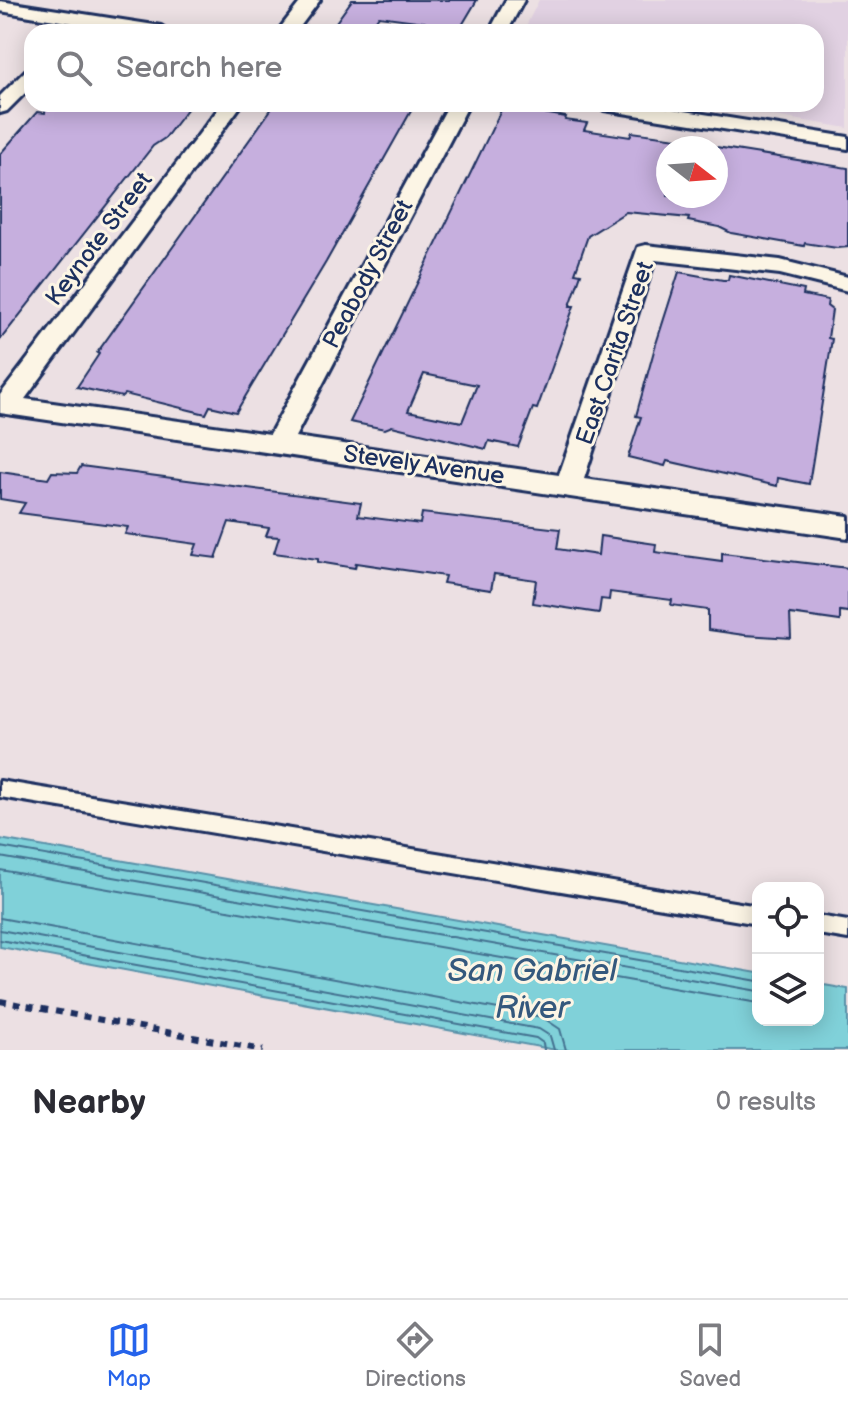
<!DOCTYPE html>
<style>
:root{--surface:#fff;--page:#f2f2f3;--text:#2b2b33;--muted:#7c7c81;--line:#e1e1e2;--accent:#2563eb}
body{margin:0;font-family:"Balsamiq Sans",sans-serif;background:var(--page);color:var(--text)}
.controls{position:absolute;right:24px;bottom:24px;display:grid;overflow:hidden;border-radius:16px;box-shadow:0 4px 20px #0003}
.controls button{width:72px;height:72px;display:grid;place-items:center;padding:0;border:0;border-bottom:2px solid var(--line);background:var(--surface);color:var(--text);font:40px sans-serif}
.compass{position:absolute;left:656px;top:136px;width:72px;height:72px;border-radius:50%;background:var(--surface);box-shadow:0 4px 20px #0003;rotate:107deg}
.list{margin:0;padding:0;list-style:none}
h2{display:flex;justify-content:space-between;align-items:center;height:104px;margin:0;padding:0 32px;font-size:34px}
h2 small{font-size:26px;font-weight:400;color:var(--muted)}
.icon{flex:none;width:44px;height:44px;fill:none;stroke:currentColor;stroke-width:2;stroke-linecap:round;stroke-linejoin:round}
.map{position:relative;flex:none;width:848px;height:1050px;overflow:hidden}
.search{position:absolute;background:var(--surface);box-shadow:0 4px 20px #0003;left:24px;right:24px;top:24px;height:88px;display:flex;align-items:center;gap:20px;box-sizing:border-box;padding:0 28px;border-radius:24px;color:var(--muted);font-size:30px}
.sheet{height:248px;background:var(--surface)}
nav{display:flex;justify-content:space-around;align-items:center;box-sizing:border-box;height:112px;border-top:2px solid var(--line);background:var(--surface);font-size:22px;color:var(--muted)}
nav a{display:grid;justify-items:center;gap:4px}
nav .on{color:var(--accent)}
.map>svg:first-child{display:block}
</style>
<div class="map">
<svg width="848" height="1050" viewBox="0 0 848 1050">
<rect width="100%" height="100%" fill="#ece0e3"/>
<filter id="ink" filterUnits="userSpaceOnUse"><feTurbulence type="fractalNoise" baseFrequency=".0125" numOctaves="2"/><feDisplacementMap in="SourceGraphic" scale="16" xChannelSelector="R" yChannelSelector="G"/><feConvolveMatrix kernelMatrix="1 2 1 2 8 2 1 2 1" color-interpolation-filters="sRGB"/></filter>
<g filter="url(#ink)">
<polygon fill="#e1d1e2" points="539,0 848,0 848,128 701,104 816,104 816,32 523,32"/>
<polygon fill="#80d1d9" stroke="#5890a8" stroke-width="2" points="0,839 758,973 758,1020 818,1020 818,984 848,989 848,1050 556,1050 0,947"/>
<g fill="none" stroke-linecap="round" stroke-linejoin="round">
<g stroke="#43708f" stroke-width="2">
<polyline points="0,847 758,981"/>
<polyline points="0,857 758,991"/>
<polyline points="0,870 758,1003"/>
<polyline points="0,918 542,1017 560,1029 566,1050"/>
<polyline points="0,930 539,1029 550,1036 554,1050"/>
<polyline points="0,940 536,1038 543,1043 544,1050"/>
</g>
</g>
<g fill="#c6afde" stroke="#1b2f5e" stroke-width="2" fill-rule="evenodd">
<polygon points="352,0 477,0 458,32 417,32 424,22 379,16 371,27 362,25 358,32 329,32"/>
<polygon points="46,104 191,104 165,138 153,146 0,340 0,154 37,112 45,113"/>
<polygon points="275,104 415,104 326,262 236,412 210,406 206,414 125,394 122,397 77,387 99,354 97,353"/>
<path d="M503,106l63,11 -1,3 22,3 -3,7 46,7 2,-5 53,7 -6,9h-11v48h48v-49l132,21v79l-11,1 -32,-5 -1,3 -73,-13 -12,-6 -31,-6 1,-3 -63,-6 -38,24 -13,37 6,1 -11,32h4l-37,103 -4,-1 -15,39 -29,-6 -3,8 -94,-23 -7,3 -35,-7zM424,374l53,11 -15,37 -54,-11z"/>
<polygon points="679,272 723,280 728,280 729,275 804,290 803,295 828,300 827,306 832,310 828,338 832,339 809,484 778,478 777,486 667,461 665,466 628,457 641,417 636,416 655,347"/>
<polygon points="81,466 361,503 358,516 420,524 422,513 560,529 557,549 598,555 600,536 656,544 655,552 722,561 722,553 848,568 848,612 840,611 840,621 790,614 791,638 744,635 708,630 708,610 671,605 672,600 610,592 609,600 601,599 599,613 533,603 536,580 494,574 491,590 443,583 445,576 356,563 355,568 318,562 318,559 274,553 279,537 266,536 269,528 229,522 216,558 193,555 197,544 125,534 128,527 19,513 25,503 0,499 0,472 48,479 52,472 77,473"/>
</g>
<g fill="none" stroke-linecap="round" stroke-linejoin="round">
<g stroke="#1b2f5e" stroke-width="6">
<g id="service">
<polygon points="0,781 758,906 758,924 0,797"/>
<polygon points="818,916 848,921 848,939 818,934"/>
</g>
</g>
<g stroke="#1b2f5e" stroke-width="6">
<g id="minor">
<polygon points="302,0 320,0 296,32 277,32"/>
<polygon points="506,0 524,0 507,32 489,32"/>
<polygon points="0,1 161,26 170,32 127,32 0,11"/>
<polygon points="32,69 32,86 7,111 0,113 0,96 25,71"/>
<polygon points="222,104 242,104 25,399 270,434 449,104 469,104 295,437 559,475 638,247 646,245 780,260 848,277 848,291 780,274 655,260 584,479 848,516 848,538 0,413 0,395"/>
<polygon points="594,104 641,104 848,137 848,149 604,110"/>
</g>
</g>
<polyline stroke="#1b2f5e" stroke-width="6" stroke-dasharray="7 7" stroke-linecap="butt" points="0,1001 263,1050"/>
<use href="#service" fill="#fcf5e5" fill-rule="evenodd"/>
<use href="#minor" fill="#fcf5e5" fill-rule="evenodd"/>
</g>
</g>
<g text-anchor="middle" dominant-baseline="central" stroke-width="6" stroke-linejoin="round" paint-order="stroke">
<g font-size="24" fill="#1b2f5e" stroke="#fcf5e5">
<text transform="translate(99 239) rotate(-53)">Keynote Street</text>
<text transform="translate(368 274) rotate(-62)">Peabody Street</text>
<text transform="translate(615 353) rotate(-71)">East Carita Street</text>
<text transform="translate(424 465) rotate(8)">Stevely Avenue</text>
</g>
<g font-size="32" font-style="italic" fill="#34587d" stroke="#fcf5e5">
<text x="532" y="971">San Gabriel<tspan x="532" dy="37">River</tspan></text>
</g>
</g>
</svg>
<div class="controls">
<button><svg class="icon" aria-label="locate" viewBox="0 0 24 24"><circle cx="12" cy="12" r="6"/><path d="M12 2v4M12 18v4M2 12h4M18 12h4"/></svg></button>
<button><svg class="icon" aria-label="layers" viewBox="0 0 24 24"><path d="M12 4l9 5-9 5-9-5zM3 14l9 5 9-5"/></svg></button>
</div>
<svg class="compass" viewBox="-18 -18 36 36"><path d="M0-13l5 13h-10z" fill="#e53935"/><path d="M0 13l5-13h-10z" fill="#7c7c81"/></svg>
<div class="search"><svg class="icon" aria-label="search" viewBox="0 0 24 24"><circle cx="10" cy="10" r="6"/><path d="M15 15l6 6"/></svg>Search here</div>
</div>
<section class="sheet">
<h2>Nearby<small>0 results</small></h2>
<ul class="list">
</ul>
</section>
<nav>
<a class="on"><svg class="icon" aria-label="map" viewBox="0 0 24 24"><path d="M3 6l6-2 6 2 6-2v14l-6 2-6-2-6 2zM9 4v14M15 6v14"/></svg>Map</a>
<a><svg class="icon" aria-label="directions" viewBox="0 0 24 24"><path d="M12 3l9 9-9 9-9-9zM9 14v-3h6M13 9l2 2-2 2"/></svg>Directions</a>
<a><svg class="icon" aria-label="saved" viewBox="0 0 24 24"><path d="M7 4h10v16l-5-4-5 4z"/></svg>Saved</a>
</nav>
